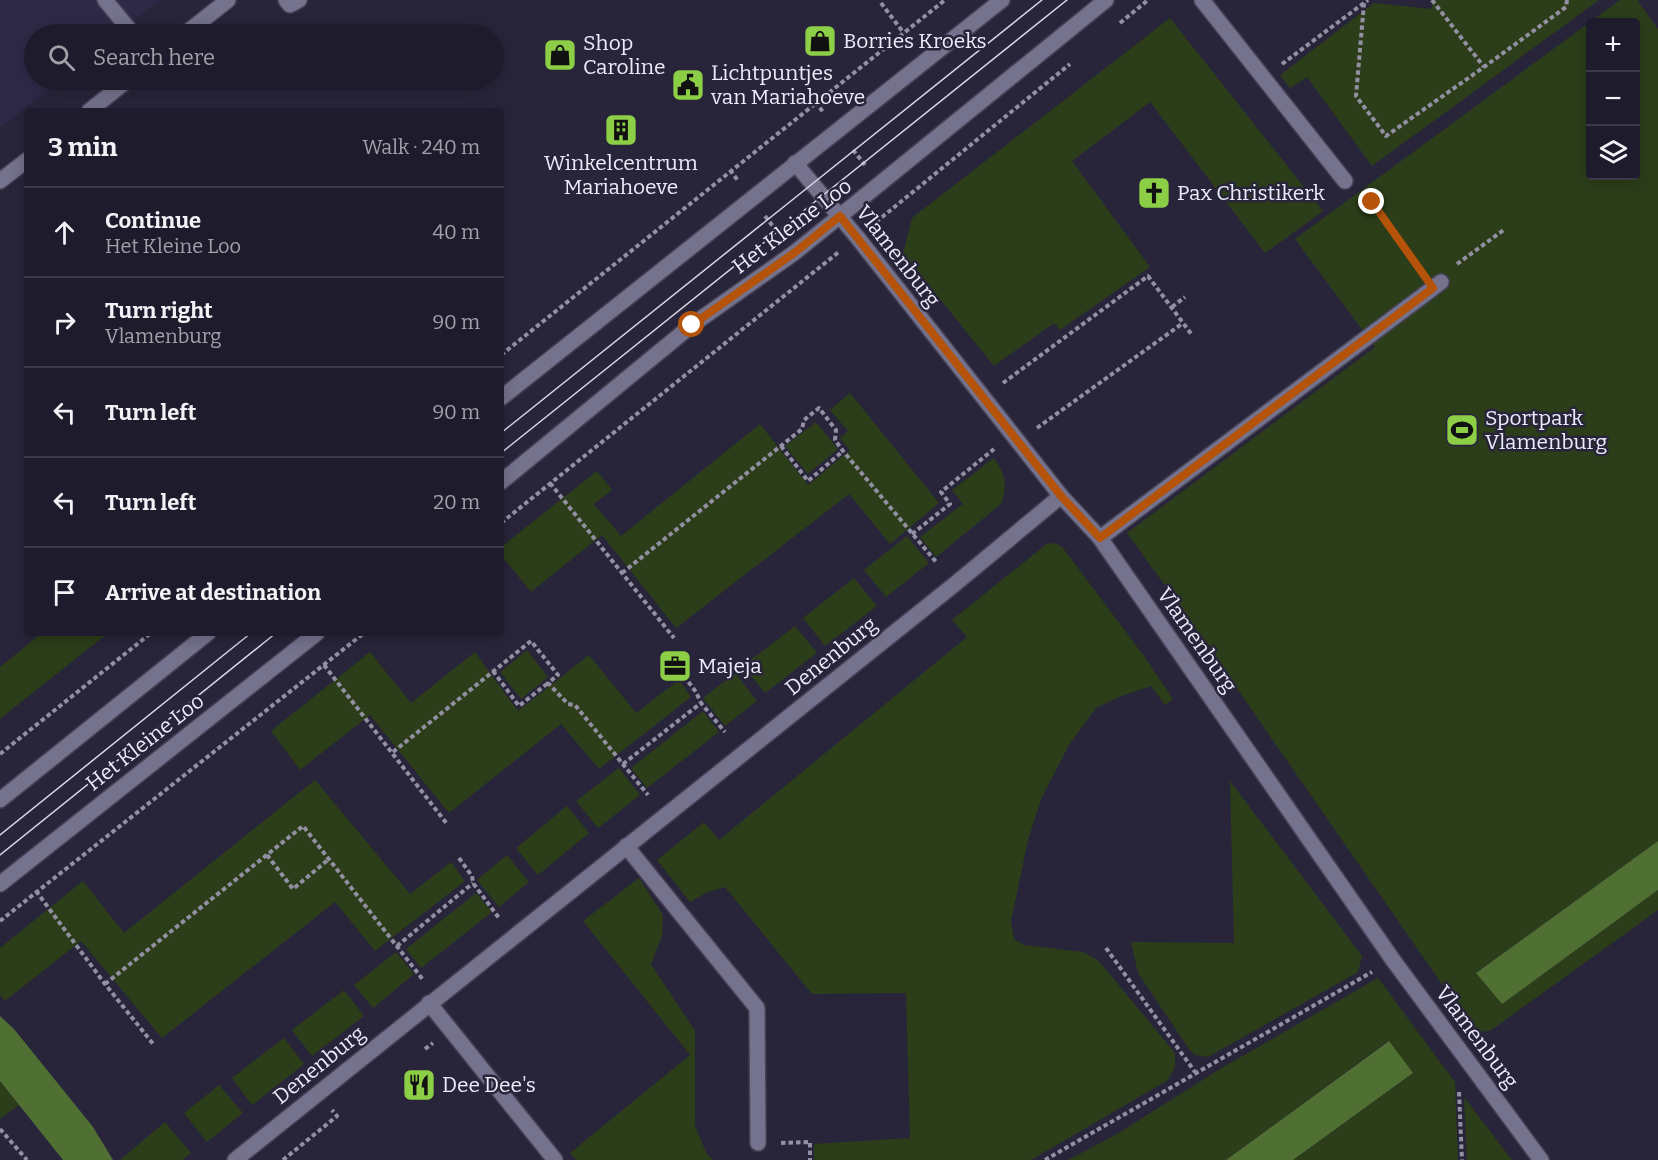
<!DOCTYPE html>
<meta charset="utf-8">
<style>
:root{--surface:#1e1c2c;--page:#262534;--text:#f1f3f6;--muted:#a1a1a9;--line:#3c3a48}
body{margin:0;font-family:Bitter,serif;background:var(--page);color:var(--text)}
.controls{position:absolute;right:18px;top:18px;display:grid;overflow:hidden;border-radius:6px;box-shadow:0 3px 15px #0003}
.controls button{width:54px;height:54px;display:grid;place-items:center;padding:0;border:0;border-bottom:2px solid var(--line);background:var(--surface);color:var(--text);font:30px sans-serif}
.stop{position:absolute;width:18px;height:18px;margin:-14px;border:4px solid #b45309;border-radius:50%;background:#fff}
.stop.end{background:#b45309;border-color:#fff;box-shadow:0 2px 6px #0008}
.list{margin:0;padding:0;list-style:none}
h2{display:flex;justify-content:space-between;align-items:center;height:78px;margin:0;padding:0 24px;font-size:26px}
h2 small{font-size:20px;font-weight:400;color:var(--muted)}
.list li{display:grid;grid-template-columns:39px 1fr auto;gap:18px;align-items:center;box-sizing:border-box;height:90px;padding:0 24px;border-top:2px solid var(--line)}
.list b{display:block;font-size:22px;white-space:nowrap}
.list p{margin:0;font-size:20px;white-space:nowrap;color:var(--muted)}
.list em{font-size:20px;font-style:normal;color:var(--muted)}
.icon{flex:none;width:33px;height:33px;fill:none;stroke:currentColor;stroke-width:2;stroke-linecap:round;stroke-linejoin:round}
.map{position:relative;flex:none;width:1658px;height:1160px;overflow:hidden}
.search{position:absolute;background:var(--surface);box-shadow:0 3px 15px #0003;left:24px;top:24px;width:480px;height:66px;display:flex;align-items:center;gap:15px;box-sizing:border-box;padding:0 21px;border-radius:33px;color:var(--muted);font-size:22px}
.panel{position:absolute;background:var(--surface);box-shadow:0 3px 15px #0003;left:24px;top:108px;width:480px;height:528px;border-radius:6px}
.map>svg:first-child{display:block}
</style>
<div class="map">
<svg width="1658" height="1160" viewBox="0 0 1658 1160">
<rect width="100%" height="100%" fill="#28253b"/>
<polygon fill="#2e2946" points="0,0 160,0 117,34 34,34 34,80 60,80 0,128"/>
<g fill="#2b3e19" fill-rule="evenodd">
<polygon points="1433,0 1599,0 1372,166 1307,77 1290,88 1280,75 1374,3 1432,9"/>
<path d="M1620,0h17l21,29v812l-181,131 25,32 156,-114v20l-168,121 -15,1 -298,-430 -50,-69 248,-186 -80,-108zM1590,22h46v154h-46z"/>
<polygon points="1170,18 1323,211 1265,253 1150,102 1072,161 1150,267 1060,330 1054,323 994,366 903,253 912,218"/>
<polygon points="850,393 939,503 890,544 849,494 676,628 602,535 531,592 501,555 501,547 597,471 612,490 594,504 621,536 760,424 808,485 850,450 840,438 848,431 830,410"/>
<polygon points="816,422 838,449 808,474 785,446"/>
<path d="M994,458c11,16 14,28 7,46l-65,53 -16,-20 43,-33 -11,-14z"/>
<polygon points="907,536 929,563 886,597 864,570"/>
<polygon points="1048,543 1057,544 1063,548 1144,656 1173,699 1165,705 1151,686 1119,697 1096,708 1069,745 1042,797 1028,840 1011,921 1014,939 1024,945 1083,952 1098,960 1175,1053 1175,1067 1168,1080 1031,1160 814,1160 814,1144 910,1138 906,993 812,994 725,887 708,892 690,902 657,860 704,822 719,840 967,637 952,620"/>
<polygon points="854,578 877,606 825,646 803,618"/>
<polygon points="795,626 817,653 765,693 743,666"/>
<polygon points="42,633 108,633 0,719 0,667"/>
<polygon points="527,650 548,677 521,699 500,672"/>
<polygon points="370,652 411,703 475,652 518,711 589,655 636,713 679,680 691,697 599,769 561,724 449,813 370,715 300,770 271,731"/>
<polygon points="735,673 757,701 725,726 703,698"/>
<polygon points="703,711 719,732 647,788 631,768"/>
<polygon points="619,768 640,795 598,828 576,801"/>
<polygon points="315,780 410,894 451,862 465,881 375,951 335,902 162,1038 81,941 5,1001 0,995 0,948 83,881 124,933"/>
<polygon points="1230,781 1362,956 1358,972 1208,1057 1195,1055 1189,1049 1138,973 1131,942 1234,943"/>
<polygon points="567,806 589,833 538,875 516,848"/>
<polygon points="507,855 529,882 499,907 477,880"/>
<polygon points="639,878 663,915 662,936 651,964 695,1031 695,1126 706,1152 713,1160 576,1160 570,1153 690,1055 583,921"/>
<polygon points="476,893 492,912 421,968 406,949"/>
<polygon points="396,952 414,974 373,1008 354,985"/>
<polygon points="1378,978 1455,1082 1458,1160 1293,1160 1412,1074 1388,1041 1226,1160 1068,1160 1117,1134 1220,1069"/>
<polygon points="344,990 364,1016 312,1056 292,1030"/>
<polygon points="284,1038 304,1064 252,1105 232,1078"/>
<polygon points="0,1081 19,1105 0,1119"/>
<polygon points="219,1085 243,1113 207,1142 184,1113"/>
<polygon points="1464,1097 1512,1160 1467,1160"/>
<polygon points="165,1122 191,1153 182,1160 120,1160"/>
</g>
<g fill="#506f33">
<polygon points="1658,841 1658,890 1502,1004 1476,973"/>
<polygon points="0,1016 14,1029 93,1127 113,1160 63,1160 0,1081"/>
<polygon points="1389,1041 1413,1073 1293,1160 1226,1160"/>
</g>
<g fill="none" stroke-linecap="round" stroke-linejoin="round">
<g stroke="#464256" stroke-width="18">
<g id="minor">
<polyline points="105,0 133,34"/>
<polyline points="286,0 290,5 299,0"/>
<polyline points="1202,0 1345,181"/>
<polyline points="185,34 228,0"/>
<polyline points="89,111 128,80"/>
<polyline points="795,163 857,237 1061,496 1100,538 1393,960 1541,1160"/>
<polyline points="0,181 27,160"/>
<polyline points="501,398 1002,0"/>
<polyline points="501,482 692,325 794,253 840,216 1106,0"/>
<polyline points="1100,538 1441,282"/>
<polyline points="0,800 208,633"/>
<polyline points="626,846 757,1008 758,1143"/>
<polyline points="0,884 317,633"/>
<polyline points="429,1003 555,1160"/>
<polyline points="235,1160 955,584 1061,496"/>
</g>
</g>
<g stroke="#9290a2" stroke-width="4" stroke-dasharray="4.5 3" stroke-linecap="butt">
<polyline points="1432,0 1484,67"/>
<polyline points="881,3 903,32"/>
<polyline points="1364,3 1356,96 1386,136 1484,67 1566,7 1567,0"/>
<polyline points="1120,23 1148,0"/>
<polyline points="1282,64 1368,0"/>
<polyline points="815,102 824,113"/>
<polyline points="853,150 865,165"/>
<polyline points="730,170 739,182"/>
<polyline points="1372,203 1421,270"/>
<polyline points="765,216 779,234"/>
<polyline points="876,222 1070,64"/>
<polyline points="1457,264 1505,229"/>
<polyline points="1172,307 1185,297"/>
<polyline points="501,355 945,0"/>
<polyline points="1003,383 1148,276 1192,335"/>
<polyline points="1037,428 1183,323"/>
<polyline points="781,446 808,481 843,451"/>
<polyline points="550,483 674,638"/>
<polyline points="501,523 840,251"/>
<polyline points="912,534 950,504 941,492 994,449"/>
<polyline points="622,573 802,429 804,420 819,408 836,430 835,440 843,451 937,563"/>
<polyline points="324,665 447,824"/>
<polyline points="493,671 519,706 548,683"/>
<polyline points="684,676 696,692 701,703"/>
<polyline points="393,752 531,641 558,675 548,683 568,704 575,705 648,795"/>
<polyline points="0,754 151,633"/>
<polyline points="623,764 701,703 725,732"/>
<polyline points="267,855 293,889 329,859"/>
<polyline points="459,858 472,876 473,883 499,918"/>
<polyline points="36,891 105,984 154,1045"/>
<polyline points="0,921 364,633"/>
<polyline points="397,946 473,883"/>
<polyline points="1106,948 1195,1072"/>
<polyline points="105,984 303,826 424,981"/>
<polyline points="425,1049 433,1043"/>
<polyline points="1459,1092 1462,1160"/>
<polyline points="0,1129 27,1160"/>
<polyline points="781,1143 810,1142 810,1160"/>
<polyline points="283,1160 337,1116 332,1110"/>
<polyline points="1045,1160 1372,972"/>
</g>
<use href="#minor" stroke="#75728d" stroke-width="15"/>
<g stroke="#d8d7e6" stroke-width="1.5">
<polyline points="501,433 1042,0"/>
<polyline points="501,453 1067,0"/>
<polyline points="0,835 251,633"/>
<polyline points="0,855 276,633"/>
</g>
</g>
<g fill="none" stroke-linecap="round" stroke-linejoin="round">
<polyline stroke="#b45309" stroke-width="8" points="692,325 794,253 840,216 1061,496 1100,538 1433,288 1372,202"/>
</g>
<defs>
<g id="shop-square" transform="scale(1.725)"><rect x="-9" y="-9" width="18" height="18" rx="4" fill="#8cce45" stroke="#28253b"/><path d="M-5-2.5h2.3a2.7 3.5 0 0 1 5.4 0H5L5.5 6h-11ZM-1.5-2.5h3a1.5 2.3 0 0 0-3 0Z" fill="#111"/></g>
<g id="civic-square" transform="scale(1.725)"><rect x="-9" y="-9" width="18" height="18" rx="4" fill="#8cce45" stroke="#28253b"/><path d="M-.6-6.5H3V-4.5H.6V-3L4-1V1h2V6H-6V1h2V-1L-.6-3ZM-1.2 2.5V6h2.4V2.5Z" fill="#111"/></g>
<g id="building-square" transform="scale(1.725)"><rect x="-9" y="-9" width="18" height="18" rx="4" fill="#8cce45" stroke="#28253b"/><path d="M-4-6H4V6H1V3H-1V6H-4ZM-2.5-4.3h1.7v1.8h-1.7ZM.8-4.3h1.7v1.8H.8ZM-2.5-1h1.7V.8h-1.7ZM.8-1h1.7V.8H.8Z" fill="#111"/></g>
<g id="church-square" transform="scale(1.725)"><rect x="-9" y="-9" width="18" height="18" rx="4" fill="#8cce45" stroke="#28253b"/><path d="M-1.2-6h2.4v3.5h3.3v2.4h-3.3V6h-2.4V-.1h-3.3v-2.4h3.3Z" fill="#111"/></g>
<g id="stadium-square" transform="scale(1.725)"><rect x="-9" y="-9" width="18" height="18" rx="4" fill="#8cce45" stroke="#28253b"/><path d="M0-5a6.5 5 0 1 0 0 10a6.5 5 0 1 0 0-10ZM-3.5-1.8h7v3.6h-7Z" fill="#111"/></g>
<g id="office-square" transform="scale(1.725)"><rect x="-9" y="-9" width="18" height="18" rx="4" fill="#8cce45" stroke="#28253b"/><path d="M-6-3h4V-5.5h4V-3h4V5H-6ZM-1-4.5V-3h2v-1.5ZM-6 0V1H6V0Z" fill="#111"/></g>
<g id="restaurant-square" transform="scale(1.725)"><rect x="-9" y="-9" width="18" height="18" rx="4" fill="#8cce45" stroke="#28253b"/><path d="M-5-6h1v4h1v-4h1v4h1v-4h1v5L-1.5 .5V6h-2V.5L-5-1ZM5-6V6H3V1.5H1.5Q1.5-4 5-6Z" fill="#111"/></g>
</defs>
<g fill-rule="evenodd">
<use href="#shop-square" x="820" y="41"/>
<use href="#shop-square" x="560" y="55"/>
<use href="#civic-square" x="688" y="85"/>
<use href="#building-square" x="621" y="130"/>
<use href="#church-square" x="1154" y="193"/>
<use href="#stadium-square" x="1462" y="430"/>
<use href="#office-square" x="675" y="666"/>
<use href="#restaurant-square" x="419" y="1085"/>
</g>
<g text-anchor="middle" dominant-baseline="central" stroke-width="5" stroke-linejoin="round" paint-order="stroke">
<g font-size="21" fill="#ecebfa" stroke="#28253b" text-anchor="start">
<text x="843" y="41">Borries Kroeks</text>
<text x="583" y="43">Shop<tspan x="583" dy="24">Caroline</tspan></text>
<text x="711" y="73">Lichtpuntjes<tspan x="711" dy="24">van Mariahoeve</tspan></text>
<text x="621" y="163" text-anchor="middle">Winkelcentrum<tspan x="621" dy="24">Mariahoeve</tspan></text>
<text x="1177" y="193">Pax Christikerk</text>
<text x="1485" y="418">Sportpark<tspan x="1485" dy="24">Vlamenburg</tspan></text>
<text x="698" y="666">Majeja</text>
<text x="442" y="1085">Dee Dee's</text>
</g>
<g font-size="21" fill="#ecebfa" stroke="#28253b">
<text transform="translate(792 226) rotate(-37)">Het Kleine Loo</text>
<text transform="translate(898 256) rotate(52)">Vlamenburg</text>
<text transform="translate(1197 640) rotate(55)">Vlamenburg</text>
<text transform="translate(831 656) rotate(-39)">Denenburg</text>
<text transform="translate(145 742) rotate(-38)">Het Kleine Loo</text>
<text transform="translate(1477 1037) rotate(53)">Vlamenburg</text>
<text transform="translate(319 1065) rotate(-39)">Denenburg</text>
</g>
</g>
</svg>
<div class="controls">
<button>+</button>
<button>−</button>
<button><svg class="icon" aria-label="layers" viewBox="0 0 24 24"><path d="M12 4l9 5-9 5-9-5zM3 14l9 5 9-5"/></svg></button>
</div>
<div class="stop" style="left:692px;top:325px"></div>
<div class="stop end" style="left:1372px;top:202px"></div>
<div class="search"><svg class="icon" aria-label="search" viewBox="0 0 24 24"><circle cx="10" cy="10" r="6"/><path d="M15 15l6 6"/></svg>Search here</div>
<section class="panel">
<h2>3 min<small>Walk · 240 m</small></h2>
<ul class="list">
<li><svg class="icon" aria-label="ahead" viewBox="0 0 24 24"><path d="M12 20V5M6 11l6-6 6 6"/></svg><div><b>Continue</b><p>Het Kleine Loo</p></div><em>40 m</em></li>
<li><svg class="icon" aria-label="right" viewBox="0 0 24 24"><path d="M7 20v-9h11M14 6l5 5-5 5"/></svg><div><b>Turn right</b><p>Vlamenburg</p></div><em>90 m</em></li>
<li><svg class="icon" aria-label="left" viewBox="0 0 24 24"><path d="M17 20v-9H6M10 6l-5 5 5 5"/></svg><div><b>Turn left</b></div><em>90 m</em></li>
<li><svg class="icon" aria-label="left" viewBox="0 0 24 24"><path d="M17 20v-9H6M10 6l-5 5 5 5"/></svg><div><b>Turn left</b></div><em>20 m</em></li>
<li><svg class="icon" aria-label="arrive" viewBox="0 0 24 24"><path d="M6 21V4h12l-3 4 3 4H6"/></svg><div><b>Arrive at destination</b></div></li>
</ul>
</section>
</div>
